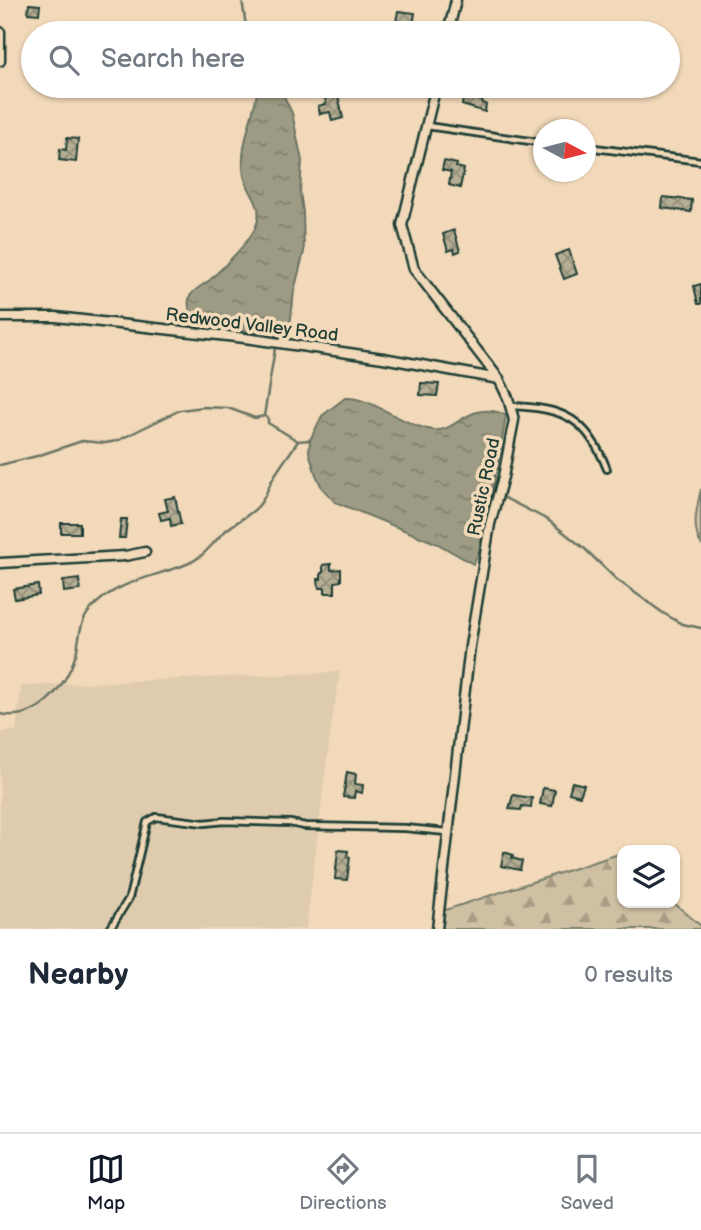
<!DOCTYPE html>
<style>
:root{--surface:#fff;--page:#f2f2f3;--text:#1f2937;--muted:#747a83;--line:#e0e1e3;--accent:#111827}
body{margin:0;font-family:"Balsamiq Sans",sans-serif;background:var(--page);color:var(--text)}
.controls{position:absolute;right:21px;bottom:21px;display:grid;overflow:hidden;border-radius:14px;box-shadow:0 2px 5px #0004}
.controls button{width:63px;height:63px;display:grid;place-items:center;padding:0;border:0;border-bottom:2px solid var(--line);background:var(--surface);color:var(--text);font:35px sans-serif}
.compass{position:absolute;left:533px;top:119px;width:63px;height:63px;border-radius:50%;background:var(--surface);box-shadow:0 2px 5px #0004;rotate:97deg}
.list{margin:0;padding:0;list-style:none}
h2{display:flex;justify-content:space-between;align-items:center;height:91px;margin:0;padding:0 28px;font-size:30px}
h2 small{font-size:23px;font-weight:400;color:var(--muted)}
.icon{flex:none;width:38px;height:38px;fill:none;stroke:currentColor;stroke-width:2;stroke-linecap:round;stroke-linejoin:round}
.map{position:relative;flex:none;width:701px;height:929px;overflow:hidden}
.search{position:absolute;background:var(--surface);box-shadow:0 2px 5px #0004;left:21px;right:21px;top:21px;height:77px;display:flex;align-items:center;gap:18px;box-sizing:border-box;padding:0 24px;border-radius:38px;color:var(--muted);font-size:26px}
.sheet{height:203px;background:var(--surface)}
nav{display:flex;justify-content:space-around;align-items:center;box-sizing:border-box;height:98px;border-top:2px solid var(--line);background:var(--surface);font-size:19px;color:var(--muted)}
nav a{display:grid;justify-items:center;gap:4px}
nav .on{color:var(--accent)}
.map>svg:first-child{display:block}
</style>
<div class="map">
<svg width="701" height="929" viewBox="0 0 701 929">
<defs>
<pattern id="forest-firs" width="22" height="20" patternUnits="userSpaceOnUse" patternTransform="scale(1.75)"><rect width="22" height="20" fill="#cfc0a3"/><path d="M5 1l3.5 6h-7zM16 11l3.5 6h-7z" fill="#a79d86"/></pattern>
<pattern id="wetland-marsh" width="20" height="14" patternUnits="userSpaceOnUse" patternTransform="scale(1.75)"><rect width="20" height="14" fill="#cfc0a3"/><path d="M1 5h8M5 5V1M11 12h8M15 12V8" fill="none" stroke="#a79d86"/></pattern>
<pattern id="water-ripples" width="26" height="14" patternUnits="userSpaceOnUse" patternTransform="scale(1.75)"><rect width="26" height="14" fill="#9e9b84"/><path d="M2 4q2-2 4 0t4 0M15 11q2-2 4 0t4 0" fill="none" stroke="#80806d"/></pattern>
<pattern id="building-cross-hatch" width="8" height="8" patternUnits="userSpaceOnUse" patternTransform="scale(1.75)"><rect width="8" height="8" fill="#b6ae94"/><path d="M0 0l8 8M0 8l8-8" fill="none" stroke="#938f7a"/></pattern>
</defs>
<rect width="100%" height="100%" fill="#f1d9b9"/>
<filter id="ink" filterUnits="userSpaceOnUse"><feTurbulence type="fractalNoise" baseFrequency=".0143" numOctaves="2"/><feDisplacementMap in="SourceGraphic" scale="14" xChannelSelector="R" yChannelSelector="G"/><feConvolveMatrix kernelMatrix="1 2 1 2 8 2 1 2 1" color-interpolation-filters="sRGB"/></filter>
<g filter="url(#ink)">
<polygon fill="#dfccae" points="340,672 331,727 306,929 0,929 0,732 16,731 21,686"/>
<polygon fill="url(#forest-firs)" stroke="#777e6c" stroke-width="2" points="619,854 622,857 622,903 674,903 701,926 701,929 437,929 439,912"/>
<path fill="url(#wetland-marsh)" stroke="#777e6c" stroke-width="2" d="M701,489v55c-10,-16 -4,-37 0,-55z"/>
<g fill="url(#water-ripples)" stroke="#6b7564" stroke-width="2">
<path d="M258,86h21l13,27 10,48 -2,31 3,20 1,40 -10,39 -5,44 -4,1 -85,-11c-7,-7 -15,-17 -10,-29 4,-7 14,-11 21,-17 11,-10 40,-39 45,-53 9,-21 -8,-32 -12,-50 -6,-29 11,-62 14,-90z"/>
<path d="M345,398c26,-2 59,29 89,32 22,3 35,-31 72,-15l-6,38 -22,102 -5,9 -35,-20 -103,-42 -13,-14 -6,-13 -7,-23 1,-12 12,-24z"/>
</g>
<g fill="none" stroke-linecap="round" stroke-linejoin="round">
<g stroke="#6b7564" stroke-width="2.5">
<polyline points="242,0 247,33"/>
<polyline points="277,336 264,416 268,418 268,423 298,441 310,440"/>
<polyline points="0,465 37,456 82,441 105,443 117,441 180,410 204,407 228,408 255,418 264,416"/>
<polyline points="491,491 548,520 585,549 616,579 663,613 682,624 701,628"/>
<path d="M0,714c38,8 66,-27 76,-60 4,-17 3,-32 15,-45 25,-28 63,-32 96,-45 16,-6 24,-19 36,-31 11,-11 28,-17 37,-29 7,-9 9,-20 15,-29 7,-12 17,-24 23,-34"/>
</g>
</g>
<g fill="url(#building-cross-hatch)" stroke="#1f3d34" stroke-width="2">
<polygon points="29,4 40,5 39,14 28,13"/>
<polygon points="398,11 415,13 413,25 416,26 415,33 394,33"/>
<polygon points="474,86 485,87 482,103 486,104 485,112 462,105 463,98 471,100"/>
<polygon points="338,95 343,118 332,121 330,112 320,114 318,106 326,104 325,98"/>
<polygon points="67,138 78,139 76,162 59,160 60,149 66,150"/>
<polygon points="444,161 457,164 456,167 464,169 460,188 449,185 451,172 442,170"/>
<polygon points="663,197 692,200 691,212 662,208"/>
<polygon points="454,230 460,251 455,253 454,249 448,251 443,234"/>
<polygon points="569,250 577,274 564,279 555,255"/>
<polygon points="701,284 701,304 698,304 694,286"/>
<polygon points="421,383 439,384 437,396 420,395"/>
<polygon points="175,497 181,524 171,526 170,518 161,520 159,513 168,511 165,499"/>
<polygon points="121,519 127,519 125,538 119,538"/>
<rect x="61" y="523" width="19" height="10"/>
<polygon points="331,564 331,570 341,569 341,581 335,582 335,593 325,593 325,588 319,588 318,579 321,579 321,573 323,573 323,565"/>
<polygon points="79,579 80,590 64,592 63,581"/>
<polygon points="38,585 39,595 15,599 13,589"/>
<polygon points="347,772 356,774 355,784 363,785 362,793 355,791 354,798 343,797"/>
<polygon points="572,782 584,785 580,796 569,793"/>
<polygon points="543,788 555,790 552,806 540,804"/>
<polygon points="513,795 532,798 531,807 522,806 521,810 509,809"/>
<polygon points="338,850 348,851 347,856 350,857 347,880 335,879"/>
<polygon points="504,852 513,855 512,858 522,861 520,870 501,866"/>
</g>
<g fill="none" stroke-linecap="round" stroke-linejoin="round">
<g stroke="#1f3d34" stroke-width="10">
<g id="lane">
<polyline points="427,126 544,143"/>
<polyline points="586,147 701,161"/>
<path d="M511,406c53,2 76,12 96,63"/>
<polyline points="110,929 129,898 147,822 156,817 204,823 224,821 290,823 305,826 405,828 447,832"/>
</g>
</g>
<g stroke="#1f3d34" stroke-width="13">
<g id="street">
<polyline points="0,32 0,61"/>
<polyline points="448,33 456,0"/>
<polyline points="436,86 402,225 414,269 499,379 508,398 514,420 503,477 490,524 470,646 437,929"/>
<polyline points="0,317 56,317 245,338 383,358 499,379"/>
<polyline points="0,563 125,556 145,552"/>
</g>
</g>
<use href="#lane" stroke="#f1d9b9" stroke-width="4.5"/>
<use href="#street" stroke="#f1d9b9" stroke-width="8"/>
</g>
</g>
<g text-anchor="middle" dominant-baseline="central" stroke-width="7" stroke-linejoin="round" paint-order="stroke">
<g font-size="18" fill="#1f3d34" stroke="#f1d9b9">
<text transform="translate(252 325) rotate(7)">Redwood Valley Road</text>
<text transform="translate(484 487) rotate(-78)">Rustic Road</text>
</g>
</g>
</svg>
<div class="controls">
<button><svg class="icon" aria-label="layers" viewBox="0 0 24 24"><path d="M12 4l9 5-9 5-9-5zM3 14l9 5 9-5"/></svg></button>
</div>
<svg class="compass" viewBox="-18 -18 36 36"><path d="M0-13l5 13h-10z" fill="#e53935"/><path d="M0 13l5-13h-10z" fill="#747a83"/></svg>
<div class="search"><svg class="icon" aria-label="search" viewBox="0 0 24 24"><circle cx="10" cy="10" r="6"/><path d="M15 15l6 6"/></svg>Search here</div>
</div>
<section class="sheet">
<h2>Nearby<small>0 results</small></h2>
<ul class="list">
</ul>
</section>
<nav>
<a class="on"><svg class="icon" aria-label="map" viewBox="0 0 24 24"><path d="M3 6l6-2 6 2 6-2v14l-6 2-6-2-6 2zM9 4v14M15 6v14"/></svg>Map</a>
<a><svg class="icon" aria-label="directions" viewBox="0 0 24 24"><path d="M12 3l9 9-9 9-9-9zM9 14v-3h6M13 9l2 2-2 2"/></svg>Directions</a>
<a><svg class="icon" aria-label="saved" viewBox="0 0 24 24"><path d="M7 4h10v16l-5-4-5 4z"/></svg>Saved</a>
</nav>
